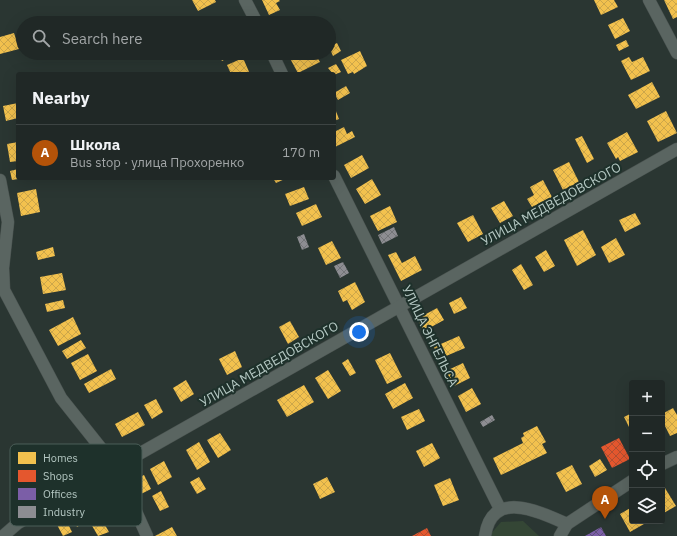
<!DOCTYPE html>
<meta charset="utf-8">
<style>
:root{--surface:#202826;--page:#2d3432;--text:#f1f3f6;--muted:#a2a6a7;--line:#3d4443;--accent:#b45309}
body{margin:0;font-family:"IBM Plex Sans",sans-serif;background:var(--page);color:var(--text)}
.controls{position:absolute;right:12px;bottom:12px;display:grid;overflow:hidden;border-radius:4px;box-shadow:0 4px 16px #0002}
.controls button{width:36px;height:36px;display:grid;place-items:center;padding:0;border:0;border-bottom:1px solid var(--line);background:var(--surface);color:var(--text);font:20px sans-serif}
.you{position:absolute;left:359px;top:332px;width:14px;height:14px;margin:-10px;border:3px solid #fff;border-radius:50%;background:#1a73e8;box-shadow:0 0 0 6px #1a73e833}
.badge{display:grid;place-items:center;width:26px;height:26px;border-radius:50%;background:var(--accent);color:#fff;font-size:13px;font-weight:700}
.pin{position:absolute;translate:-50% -33px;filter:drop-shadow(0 1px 2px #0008)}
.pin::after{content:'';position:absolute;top:21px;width:14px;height:12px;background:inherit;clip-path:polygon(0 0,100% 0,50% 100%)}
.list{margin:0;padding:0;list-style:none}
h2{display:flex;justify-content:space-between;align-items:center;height:52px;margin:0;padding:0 16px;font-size:17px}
h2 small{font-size:13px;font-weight:400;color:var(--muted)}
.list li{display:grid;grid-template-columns:26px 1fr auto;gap:12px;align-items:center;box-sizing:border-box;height:56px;padding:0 16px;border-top:1px solid var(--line)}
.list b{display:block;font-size:15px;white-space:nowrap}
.list p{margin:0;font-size:13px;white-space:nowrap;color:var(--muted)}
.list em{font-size:13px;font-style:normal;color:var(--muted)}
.icon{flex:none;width:22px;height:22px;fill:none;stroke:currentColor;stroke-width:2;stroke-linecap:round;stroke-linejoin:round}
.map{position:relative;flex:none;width:677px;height:536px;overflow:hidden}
.search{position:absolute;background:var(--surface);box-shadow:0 4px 16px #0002;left:16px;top:16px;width:320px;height:44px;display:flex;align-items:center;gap:10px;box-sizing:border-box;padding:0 14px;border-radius:22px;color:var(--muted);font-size:15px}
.panel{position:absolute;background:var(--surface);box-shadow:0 4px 16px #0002;left:16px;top:72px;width:320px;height:108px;border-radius:4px}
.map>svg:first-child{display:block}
</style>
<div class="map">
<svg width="677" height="536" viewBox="0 0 677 536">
<defs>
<pattern id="homes-cross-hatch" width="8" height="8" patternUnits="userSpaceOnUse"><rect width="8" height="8" fill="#f2c14e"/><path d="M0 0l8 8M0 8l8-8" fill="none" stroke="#cca64a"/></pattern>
<pattern id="shops-cross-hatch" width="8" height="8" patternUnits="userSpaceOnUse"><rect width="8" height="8" fill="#e4572e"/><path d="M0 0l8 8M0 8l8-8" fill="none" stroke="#b04f32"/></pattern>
<pattern id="offices-cross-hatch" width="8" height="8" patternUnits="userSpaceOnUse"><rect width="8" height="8" fill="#7b5ea7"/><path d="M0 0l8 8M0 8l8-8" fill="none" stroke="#5f507b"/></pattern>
<pattern id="industry-cross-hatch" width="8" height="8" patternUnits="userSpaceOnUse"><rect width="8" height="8" fill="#8d8d92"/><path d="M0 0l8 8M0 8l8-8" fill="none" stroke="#737578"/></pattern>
</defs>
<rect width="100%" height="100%" fill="#2a3632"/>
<polygon fill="#344635" points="523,521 539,536 489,536 501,522"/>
<g fill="url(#homes-cross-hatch)">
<polygon points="192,0 215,0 216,2 198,11"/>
<polygon points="262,0 279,0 280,1 276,3 280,10 269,15"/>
<polygon points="594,0 614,0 618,7 601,15"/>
<polygon points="664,0 677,0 677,17 673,19"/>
<polygon points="219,17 222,23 208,23"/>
<polygon points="623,18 630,31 615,39 608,25"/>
<polygon points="14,33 19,49 0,54 0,37"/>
<polygon points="626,40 629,46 619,51 616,45"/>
<polygon points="337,43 341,51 333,56 329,47"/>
<polygon points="360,51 367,66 354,74 353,72 348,74 341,60"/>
<polygon points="218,53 236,53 222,61"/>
<polygon points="287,53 315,53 320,62 298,73"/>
<polygon points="629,57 632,62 643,57 650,71 631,80 621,61"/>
<polygon points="243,58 250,74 231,74 227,65"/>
<polygon points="336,64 341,72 334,75 328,68"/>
<polygon points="652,82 660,97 636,109 628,95"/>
<polygon points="346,86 350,93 338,100 334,93"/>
<polygon points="18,103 18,118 6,121 3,106"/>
<polygon points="334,106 339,119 334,121"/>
<polygon points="666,111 677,133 658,142 647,121"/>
<polygon points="344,127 347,134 352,131 355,137 335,147 334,132"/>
<polygon points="627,132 638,152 620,161 618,157 616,159 607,143"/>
<polygon points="582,136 594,159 587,163 575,139"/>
<polygon points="18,142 18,161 10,162 7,144"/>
<polygon points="362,155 369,168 351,178 344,165"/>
<polygon points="569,162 579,182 563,190 553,170"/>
<polygon points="18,169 18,179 12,180 10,171"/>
<polygon points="273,178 287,178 276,183"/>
<polygon points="372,179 381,195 365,204 356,189"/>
<polygon points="543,180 552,197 532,207 527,199 534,195 530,187"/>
<polygon points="304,187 309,199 290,206 285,194"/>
<polygon points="36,189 40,212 21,216 17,193"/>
<polygon points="504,201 513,216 500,223 491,208"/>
<polygon points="316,204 322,217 302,226 296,213"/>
<polygon points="390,206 397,222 378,231 370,216"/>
<polygon points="635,213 641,224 625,232 619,220"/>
<polygon points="473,215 483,234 468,242 457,223"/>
<polygon points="583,230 596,255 577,266 564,240"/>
<polygon points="616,238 625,255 609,263 601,247"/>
<polygon points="332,241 341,258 326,265 318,248"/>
<polygon points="53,247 55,256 38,260 36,252"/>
<polygon points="546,250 555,266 544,272 535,257"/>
<polygon points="396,252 402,263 415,256 422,270 401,281 388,255"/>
<polygon points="521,264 533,285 524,290 512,270"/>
<polygon points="62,273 66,290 43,294 40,277"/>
<polygon points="355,282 365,302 352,310 347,300 343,302 338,291"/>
<polygon points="461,297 467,308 454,314 449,303"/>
<polygon points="63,300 65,308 47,312 45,304"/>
<polygon points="437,308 444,320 424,331 417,319"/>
<polygon points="73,317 81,334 58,346 49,330"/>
<polygon points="290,321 299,337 288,344 279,327"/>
<polygon points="459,336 465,348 439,359 434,347"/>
<polygon points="81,340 86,348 67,359 62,351"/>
<polygon points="235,351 242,367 227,375 219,359"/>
<polygon points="390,353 402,377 387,384 375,360"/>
<polygon points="88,354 97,371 80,380 71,363"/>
<polygon points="348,359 356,373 350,376 342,363"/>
<polygon points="463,363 470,378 454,386 446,371"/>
<polygon points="111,369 116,379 89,393 84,384"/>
<polygon points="328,370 341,391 328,399 315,378"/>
<polygon points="186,380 194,394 181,402 173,388"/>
<polygon points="405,383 413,398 393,409 385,394"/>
<polygon points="304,385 314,402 287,417 277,400"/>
<polygon points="472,388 481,404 466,412 458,396"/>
<polygon points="156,399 163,412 152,419 144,405"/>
<polygon points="673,408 677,415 677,433 670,436 662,420 662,414"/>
<polygon points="419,409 425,421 407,430 401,417"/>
<polygon points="138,412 145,425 122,437 115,424"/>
<polygon points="632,413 632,433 624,417"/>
<polygon points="537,426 546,442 542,444 547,453 501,475 493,458 523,443 521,438 524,436 523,433"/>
<polygon points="220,433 231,450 218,458 207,440"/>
<polygon points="199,442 210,462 197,470 186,450"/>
<polygon points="432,443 440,458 424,467 416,451"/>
<polygon points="600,459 607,470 595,477 589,466"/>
<polygon points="164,461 172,477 158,485 150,469"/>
<polygon points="572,465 582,484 566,492 556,473"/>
<polygon points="144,475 151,489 139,495 132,481"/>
<polygon points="199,477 206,489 197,494 190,482"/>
<polygon points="327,477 335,492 320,499 313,484"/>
<polygon points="450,478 459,500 443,506 434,485"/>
<polygon points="665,488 676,506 662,514 662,489"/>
<polygon points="161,491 169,507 160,511 152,496"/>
<polygon points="93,500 100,514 77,527 70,512"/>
<polygon points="632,507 632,521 642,521 644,524 630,532 620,514"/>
<polygon points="64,516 72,532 63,536 55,521"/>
<polygon points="101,518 109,532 98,536 91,524"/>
<polygon points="172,527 177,536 155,536"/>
</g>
<g fill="url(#shops-cross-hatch)">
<polygon points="619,438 630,459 612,468 601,447"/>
<polygon points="427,528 431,536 412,536"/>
</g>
<polygon fill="url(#offices-cross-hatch)" points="601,527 606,536 585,536"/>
<g fill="url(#industry-cross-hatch)">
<polygon points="394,227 398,236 382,244 378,235"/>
<polygon points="304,234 309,247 302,250 297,237"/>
<polygon points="343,262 349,273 340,278 334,266"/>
<polygon points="492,415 495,420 483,427 480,422"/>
</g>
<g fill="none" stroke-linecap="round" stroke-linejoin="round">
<g stroke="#48514e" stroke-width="13">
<g id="street">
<polyline points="245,0 257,23"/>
<polyline points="649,0 677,53"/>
<polyline points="272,53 282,74"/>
<polyline points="334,176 500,509"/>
<polyline points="0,180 8,222 3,268 4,290 61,398 116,467 147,536"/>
<polyline points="662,464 677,457"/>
<polyline points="3,536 18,523 116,467 677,149"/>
<path d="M485,536c7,-47 53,-25 82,-12"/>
<polyline points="560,536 567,524 632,481"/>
</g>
</g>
<use href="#street" stroke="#5a6561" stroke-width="12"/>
</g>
<g text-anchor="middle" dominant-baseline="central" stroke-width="4" stroke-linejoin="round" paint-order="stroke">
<g font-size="13" fill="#b4c7c2" stroke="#1e312b">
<text transform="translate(551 204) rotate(-29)">УЛИЦА МЕДВЕДОВСКОГО</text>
<text transform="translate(430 336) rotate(64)">УЛИЦА ЭНГЕЛЬСА</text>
<text transform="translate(269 364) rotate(-30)">УЛИЦА МЕДВЕДОВСКОГО</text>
</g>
</g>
<rect x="10" y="444" width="132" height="82" rx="6" fill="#1e312b" stroke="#4b5e58" stroke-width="1"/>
<rect x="18" y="452" width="18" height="12" fill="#f2c14e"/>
<rect x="18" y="470" width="18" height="12" fill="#e4572e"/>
<rect x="18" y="488" width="18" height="12" fill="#7b5ea7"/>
<rect x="18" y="506" width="18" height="12" fill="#8d8d92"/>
<g font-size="11" fill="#b4c7c2">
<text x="43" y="462">Homes</text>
<text x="43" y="480">Shops</text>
<text x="43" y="498">Offices</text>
<text x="43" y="516">Industry</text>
</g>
</svg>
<div class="controls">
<button>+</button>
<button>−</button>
<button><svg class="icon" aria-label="locate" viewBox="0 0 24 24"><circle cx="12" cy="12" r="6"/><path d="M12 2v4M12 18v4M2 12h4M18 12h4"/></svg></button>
<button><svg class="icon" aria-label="layers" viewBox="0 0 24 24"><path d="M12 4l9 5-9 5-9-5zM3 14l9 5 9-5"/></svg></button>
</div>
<div class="you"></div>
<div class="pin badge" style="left:605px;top:519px">A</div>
<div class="search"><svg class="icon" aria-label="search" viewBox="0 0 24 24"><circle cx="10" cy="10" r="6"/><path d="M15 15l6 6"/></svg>Search here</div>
<section class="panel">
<h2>Nearby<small></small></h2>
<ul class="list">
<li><span class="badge">A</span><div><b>Школа</b><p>Bus stop · улица Прохоренко</p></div><em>170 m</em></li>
</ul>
</section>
</div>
